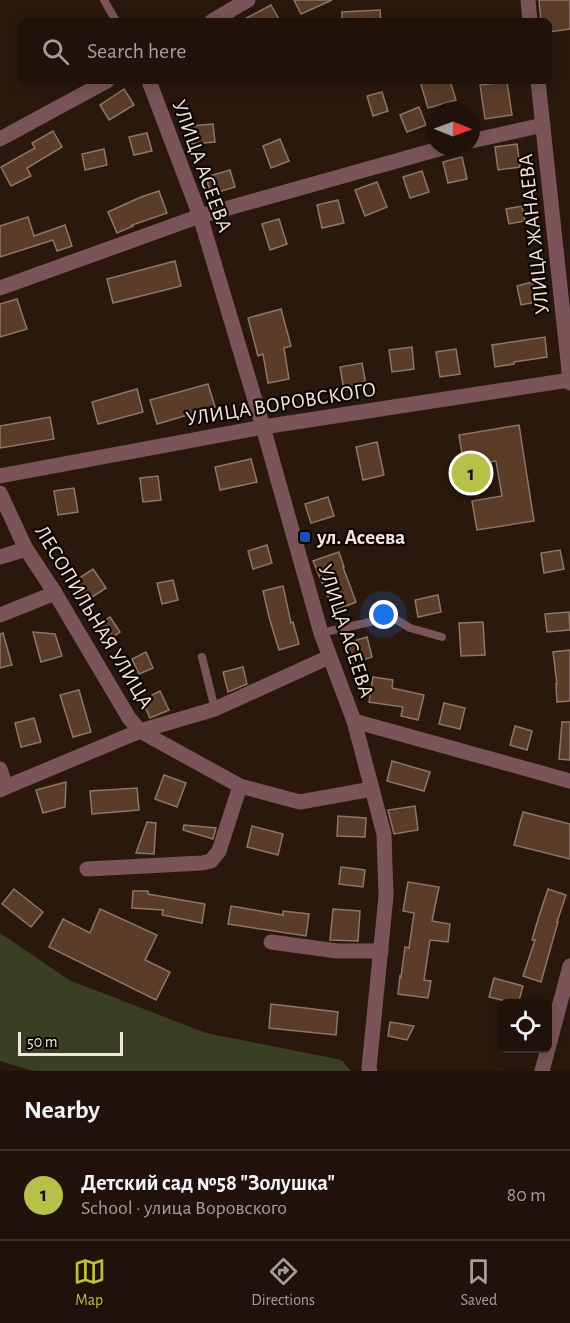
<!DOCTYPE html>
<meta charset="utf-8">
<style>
:root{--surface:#20120a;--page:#2d2018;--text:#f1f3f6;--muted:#a29e9c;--line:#3d322b;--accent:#b7c148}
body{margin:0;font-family:"Alegreya Sans",sans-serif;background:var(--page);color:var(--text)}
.controls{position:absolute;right:18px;bottom:18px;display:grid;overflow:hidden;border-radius:9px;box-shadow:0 3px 15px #0003}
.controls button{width:54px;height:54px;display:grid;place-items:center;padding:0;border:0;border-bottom:2px solid var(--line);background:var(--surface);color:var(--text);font:30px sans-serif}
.compass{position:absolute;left:426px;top:102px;width:54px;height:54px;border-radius:50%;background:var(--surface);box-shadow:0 3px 15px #0003;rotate:91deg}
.scale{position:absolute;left:18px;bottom:15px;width:105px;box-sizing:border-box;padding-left:6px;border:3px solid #f2e5de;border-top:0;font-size:16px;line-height:21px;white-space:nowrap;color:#f2e5de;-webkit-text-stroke:4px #0d0603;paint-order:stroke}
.you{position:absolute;left:384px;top:615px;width:21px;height:21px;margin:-15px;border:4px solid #fff;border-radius:50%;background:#1a73e8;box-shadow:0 0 0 9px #1a73e833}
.badge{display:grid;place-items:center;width:39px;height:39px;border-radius:50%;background:var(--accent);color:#111;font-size:20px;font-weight:700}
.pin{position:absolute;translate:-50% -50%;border:3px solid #fff;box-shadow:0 2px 6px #0006}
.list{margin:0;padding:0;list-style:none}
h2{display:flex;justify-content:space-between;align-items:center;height:78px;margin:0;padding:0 24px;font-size:26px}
h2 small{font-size:20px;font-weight:400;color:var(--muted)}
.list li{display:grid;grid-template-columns:39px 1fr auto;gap:18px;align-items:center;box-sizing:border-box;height:90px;padding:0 24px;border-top:2px solid var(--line)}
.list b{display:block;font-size:22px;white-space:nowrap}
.list p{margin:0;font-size:20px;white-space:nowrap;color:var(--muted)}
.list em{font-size:20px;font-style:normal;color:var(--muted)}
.icon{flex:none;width:33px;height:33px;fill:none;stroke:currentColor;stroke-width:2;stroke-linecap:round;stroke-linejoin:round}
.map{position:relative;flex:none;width:570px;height:1071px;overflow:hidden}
.search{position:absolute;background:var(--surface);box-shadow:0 3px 15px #0003;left:18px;right:18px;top:18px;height:66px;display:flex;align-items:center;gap:15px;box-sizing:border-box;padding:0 21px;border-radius:9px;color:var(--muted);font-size:22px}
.sheet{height:168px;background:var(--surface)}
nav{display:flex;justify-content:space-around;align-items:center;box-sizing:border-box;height:84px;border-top:2px solid var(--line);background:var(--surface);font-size:16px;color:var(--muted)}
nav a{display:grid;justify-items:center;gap:3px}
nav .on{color:var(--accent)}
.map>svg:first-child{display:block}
</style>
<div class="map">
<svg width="570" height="1071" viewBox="0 0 570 1071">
<rect width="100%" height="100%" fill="#2a180d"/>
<polygon fill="#3a3f24" points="0,933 69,980 206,1033 342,1060 351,1071 33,1071 0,1061"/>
<g fill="#5b3c29" stroke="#8d7669" stroke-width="1.5">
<polygon points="294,0 332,0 301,14"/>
<polygon points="539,0 570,0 570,29 549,32 549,21 541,21"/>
<polygon points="271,5 280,21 241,21"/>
<polygon points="380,10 381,21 342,21 342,12"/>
<polygon points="420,81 450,81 456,100 428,108"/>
<polygon points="507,82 512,115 485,119 480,85"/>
<polygon points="124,89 134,105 109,120 100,105"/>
<polygon points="382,92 388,111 373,116 367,96"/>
<polygon points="419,107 426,125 407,132 400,115"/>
<polygon points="213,124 215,142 192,144 190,126"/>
<polygon points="53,131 62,147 27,168 31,176 11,186 1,167 35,148 32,143"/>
<polygon points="147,133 152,151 134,155 129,137"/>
<polygon points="280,139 289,161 271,168 263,146"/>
<polygon points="517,144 520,167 498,170 495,147"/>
<polygon points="104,149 107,165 85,170 82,154"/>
<polygon points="462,157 467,179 448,183 443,162"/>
<polygon points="230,170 235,187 211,194 206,177"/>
<polygon points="422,171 429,192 410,198 403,177"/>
<polygon points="377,182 387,207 365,216 355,190"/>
<polygon points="159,191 167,213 132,225 133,226 117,233 108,212 141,197"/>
<polygon points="338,200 344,223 322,228 317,205"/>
<polygon points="522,206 525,221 509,224 506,209"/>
<polygon points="28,217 34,236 65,225 72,246 57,251 53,240 0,257 0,226"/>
<polygon points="279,219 287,244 270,250 262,224"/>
<polygon points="175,261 181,286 113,303 107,279"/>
<polygon points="532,282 537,302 521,305 517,286"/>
<polygon points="17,299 27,329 0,337 0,304"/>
<polygon points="281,309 291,346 284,348 289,379 268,383 263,354 258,356 248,318"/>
<polygon points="545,337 547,357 514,362 514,364 495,367 492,345"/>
<polygon points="412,347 414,369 392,372 389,350"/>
<polygon points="456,349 460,374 440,377 436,352"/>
<polygon points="362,363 366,385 344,390 340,367"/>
<polygon points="208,384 215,407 157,424 150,400"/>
<polygon points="137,389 143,412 98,424 92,402"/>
<polygon points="50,417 54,439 0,448 0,426"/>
<polygon points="519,425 534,521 477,530 472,501 502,496 496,461 464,466 459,435"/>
<polygon points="377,442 384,475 363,480 356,447"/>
<polygon points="251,459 257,482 220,490 215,467"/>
<polygon points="158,476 161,500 143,502 140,478"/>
<polygon points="74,488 78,512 58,515 54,491"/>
<polygon points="328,497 334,516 311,523 305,504"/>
<polygon points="267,545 272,563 253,569 248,551"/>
<polygon points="560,550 564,569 544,573 541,553"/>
<polygon points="339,552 344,567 343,567 356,602 334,611 313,561"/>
<polygon points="93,569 106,588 83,603 70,584"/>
<polygon points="173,580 178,600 162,604 157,583"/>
<polygon points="283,586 291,623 293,622 299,644 279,650 269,617 263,591"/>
<polygon points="438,595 441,612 418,617 415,600"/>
<polygon points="569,612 570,630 547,632 545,614"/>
<polygon points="110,617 120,632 105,642 95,627"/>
<polygon points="483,622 485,655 461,656 459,623"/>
<polygon points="33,632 55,634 62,656 41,662"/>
<polygon points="3,633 12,665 0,668 0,634"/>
<polygon points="367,637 372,657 350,664 344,644"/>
<polygon points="570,650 570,701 557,702 556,684 557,684 553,652"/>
<polygon points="146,652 153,668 139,674 132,659"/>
<polygon points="243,667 247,684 228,692 223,672"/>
<polygon points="373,677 393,680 392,688 424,695 418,720 401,716 403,707 369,702"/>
<polygon points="79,690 91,732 73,737 60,695"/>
<polygon points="160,691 169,710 150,718 142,700"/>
<polygon points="444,703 465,708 460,729 439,724"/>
<polygon points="34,718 41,742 21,747 15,723"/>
<polygon points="562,722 570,722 570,760 559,759"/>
<polygon points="515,726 532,731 527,750 510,745"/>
<polygon points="392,761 430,772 424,791 387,781"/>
<polygon points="164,775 186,783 177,807 155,799"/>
<polygon points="66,782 65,807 43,813 36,790"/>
<polygon points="137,788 139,810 92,814 90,791"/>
<polygon points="415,806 418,830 394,834 388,810"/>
<polygon points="523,812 570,824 570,859 514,845"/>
<polygon points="338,816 366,818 365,837 337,836"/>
<polygon points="147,822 156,823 154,854 136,853"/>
<polygon points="184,825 216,828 213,839 183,830"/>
<polygon points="252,826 283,834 278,855 247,847"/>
<polygon points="341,867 365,870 363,887 339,884"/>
<polygon points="408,882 439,887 432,921 450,924 448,942 430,940 424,980 431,981 428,998 398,994 400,976 401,977 405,947 409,948 414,913 403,911"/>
<polygon points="14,889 43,912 31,927 2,904"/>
<polygon points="548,889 566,895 557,922 558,922 541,982 523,976 535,940 532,940 539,916"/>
<polygon points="133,891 148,891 148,894 205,904 202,923 162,915 163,910 132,908"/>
<polygon points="231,906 283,915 283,911 309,914 306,936 228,924"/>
<polygon points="100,909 157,935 145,960 170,972 156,1000 49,947 63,919 90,933"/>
<polygon points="333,909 360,911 358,941 330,940"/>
<polygon points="494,978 523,986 518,1004 489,997"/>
<polygon points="271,1004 338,1012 336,1035 269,1028"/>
<polygon points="390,1022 414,1026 407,1040 388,1036"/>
</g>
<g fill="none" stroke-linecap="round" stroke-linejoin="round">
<g stroke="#7a5459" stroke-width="8">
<polyline points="104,0 116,21"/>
<polyline points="321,633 392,617 410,628 442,637"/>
<polyline points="202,657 215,709"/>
</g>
<g stroke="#7a5459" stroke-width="15">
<polyline points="212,21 248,0"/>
<polyline points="149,81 200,216 263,427 321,633 354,721 384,834 386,896 369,1068 370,1071"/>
<polyline points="0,139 107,81"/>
<polyline points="471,141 543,125"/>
<polyline points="0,288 200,216 446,147"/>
<polyline points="0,476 263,427 570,380 570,383"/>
<polyline points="0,493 26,549 55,593 129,718 140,731 240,786 300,802 372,789"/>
<polyline points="0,557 26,549"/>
<polyline points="0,615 55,593"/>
<polyline points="354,721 570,781"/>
<polyline points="0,769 6,787"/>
<polyline points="0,790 6,787 140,731 215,709 329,657"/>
<polyline points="87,869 202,863 211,861 219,851 240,786"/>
<polyline points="271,942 337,951 381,951"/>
<polyline points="542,1071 570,966"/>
</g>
<g stroke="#7a5459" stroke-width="15">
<polyline points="528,0 530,21"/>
<polyline points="538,81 570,380"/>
</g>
</g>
<rect fill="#1a4fb4" stroke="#0d0603" stroke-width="2" x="299" y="531" width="12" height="12" rx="3"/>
<g text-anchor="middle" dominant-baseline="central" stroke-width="4.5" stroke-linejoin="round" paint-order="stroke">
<g font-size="21" fill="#f2e5de" stroke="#0d0603">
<text transform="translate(202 166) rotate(70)">УЛИЦА АСЕЕВА</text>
<text transform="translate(534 234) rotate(-96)">УЛИЦА ЖАНАЕВА</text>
<text transform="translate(281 404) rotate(-9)">УЛИЦА ВОРОВСКОГО</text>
<text transform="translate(94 617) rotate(59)">ЛЕСОПИЛЬНАЯ УЛИЦА</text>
<text transform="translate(346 631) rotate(72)">УЛИЦА АСЕЕВА</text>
</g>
<g font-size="21" font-weight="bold" fill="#f2e5de" stroke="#0d0603" text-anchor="start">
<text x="317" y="537">ул. Асеева</text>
</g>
</g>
</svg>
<div class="controls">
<button><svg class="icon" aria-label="locate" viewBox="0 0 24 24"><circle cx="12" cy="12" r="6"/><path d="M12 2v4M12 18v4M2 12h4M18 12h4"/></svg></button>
</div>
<svg class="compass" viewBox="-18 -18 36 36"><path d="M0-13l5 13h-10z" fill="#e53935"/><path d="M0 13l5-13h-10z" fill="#a29e9c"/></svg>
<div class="scale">50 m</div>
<div class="you"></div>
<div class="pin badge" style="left:471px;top:473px">1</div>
<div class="search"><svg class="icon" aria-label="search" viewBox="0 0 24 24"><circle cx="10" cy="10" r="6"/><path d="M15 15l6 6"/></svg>Search here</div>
</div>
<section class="sheet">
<h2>Nearby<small></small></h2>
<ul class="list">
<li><span class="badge">1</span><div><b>Детский сад №58 &quot;Золушка&quot;</b><p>School · улица Воровского</p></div><em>80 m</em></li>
</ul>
</section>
<nav>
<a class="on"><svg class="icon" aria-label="map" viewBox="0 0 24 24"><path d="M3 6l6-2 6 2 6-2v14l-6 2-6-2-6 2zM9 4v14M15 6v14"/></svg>Map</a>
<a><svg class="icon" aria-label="directions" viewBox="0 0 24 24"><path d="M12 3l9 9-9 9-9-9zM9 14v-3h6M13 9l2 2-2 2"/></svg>Directions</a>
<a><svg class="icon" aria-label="saved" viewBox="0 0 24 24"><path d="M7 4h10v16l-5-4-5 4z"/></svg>Saved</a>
</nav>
